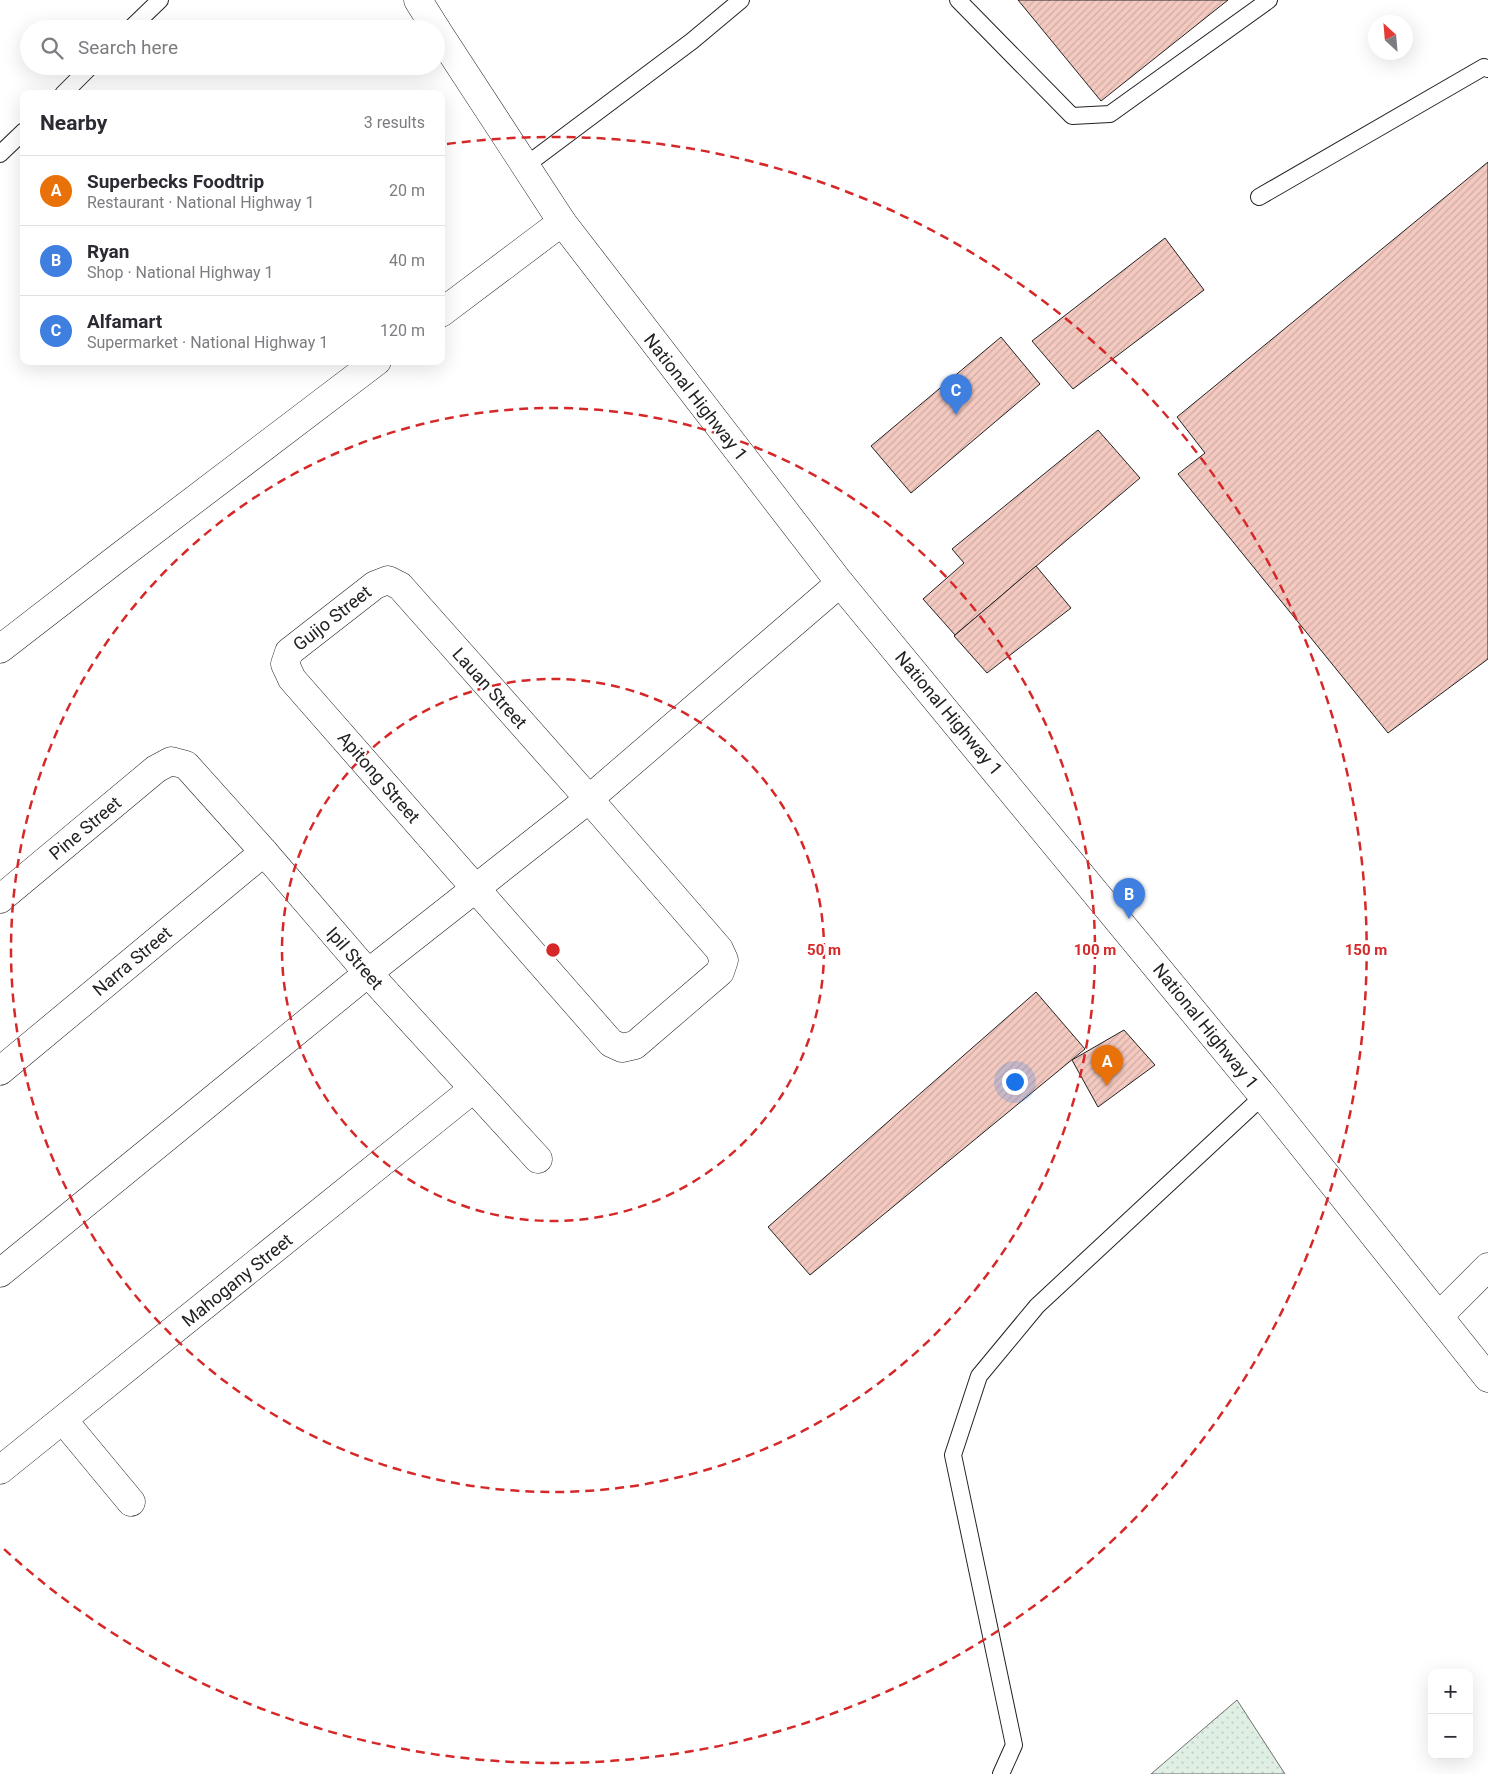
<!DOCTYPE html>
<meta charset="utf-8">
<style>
:root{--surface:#fff;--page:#f7f7f7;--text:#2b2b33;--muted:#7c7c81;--line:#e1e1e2;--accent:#c62828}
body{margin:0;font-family:Roboto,sans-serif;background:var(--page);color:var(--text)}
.controls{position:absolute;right:15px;bottom:15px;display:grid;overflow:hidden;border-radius:10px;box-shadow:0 5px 20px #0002}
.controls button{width:45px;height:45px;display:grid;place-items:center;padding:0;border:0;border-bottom:1px solid var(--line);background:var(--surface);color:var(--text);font:25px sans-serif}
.compass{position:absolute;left:1368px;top:15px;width:45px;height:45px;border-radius:50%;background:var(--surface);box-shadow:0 5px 20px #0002;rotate:334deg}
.you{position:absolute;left:1014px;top:1081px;width:18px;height:18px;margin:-12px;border:4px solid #fff;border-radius:50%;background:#1a73e8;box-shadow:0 0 0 8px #1a73e833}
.badge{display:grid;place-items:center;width:32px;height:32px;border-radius:50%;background:var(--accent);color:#fff;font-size:16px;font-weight:700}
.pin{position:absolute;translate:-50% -41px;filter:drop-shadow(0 1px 2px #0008)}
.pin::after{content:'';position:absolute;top:26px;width:18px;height:15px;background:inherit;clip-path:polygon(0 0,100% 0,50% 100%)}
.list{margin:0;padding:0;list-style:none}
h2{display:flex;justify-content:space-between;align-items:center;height:65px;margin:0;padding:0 20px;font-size:21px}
h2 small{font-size:16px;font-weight:400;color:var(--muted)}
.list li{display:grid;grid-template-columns:32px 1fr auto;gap:15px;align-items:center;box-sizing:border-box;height:70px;padding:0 20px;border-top:1px solid var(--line)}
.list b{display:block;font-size:19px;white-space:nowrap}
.list p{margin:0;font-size:16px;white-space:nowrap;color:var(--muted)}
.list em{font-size:16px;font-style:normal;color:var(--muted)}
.icon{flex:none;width:28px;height:28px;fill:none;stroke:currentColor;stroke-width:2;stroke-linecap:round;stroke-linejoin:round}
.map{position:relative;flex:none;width:1488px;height:1774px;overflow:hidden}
.search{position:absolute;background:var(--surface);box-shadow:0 5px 20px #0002;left:20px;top:20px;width:425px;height:55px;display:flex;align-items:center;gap:12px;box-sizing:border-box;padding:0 18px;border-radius:28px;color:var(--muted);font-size:19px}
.panel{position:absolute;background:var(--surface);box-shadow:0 5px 20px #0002;left:20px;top:90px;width:425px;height:275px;border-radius:10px}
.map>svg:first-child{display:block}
</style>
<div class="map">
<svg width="1488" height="1774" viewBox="0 0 1488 1774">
<defs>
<pattern id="grass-dots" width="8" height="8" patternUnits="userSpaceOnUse" patternTransform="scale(1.25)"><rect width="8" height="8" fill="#e0efe3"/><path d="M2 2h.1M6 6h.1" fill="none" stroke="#c0cdc2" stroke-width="1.8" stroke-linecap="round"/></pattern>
<pattern id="building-hatch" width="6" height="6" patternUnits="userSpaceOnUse" patternTransform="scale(1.25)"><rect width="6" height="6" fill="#f3c9c0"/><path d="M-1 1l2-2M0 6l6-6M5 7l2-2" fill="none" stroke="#d0aca5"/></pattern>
</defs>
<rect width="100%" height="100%" fill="#fff"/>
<polygon fill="url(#grass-dots)" stroke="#6f6f6f" points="1237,1700 1285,1774 1151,1774"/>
<g fill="url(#building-hatch)" stroke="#222">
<polygon points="1018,0 1228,0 1101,101"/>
<polygon points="1488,162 1488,659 1388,733 1178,474 1205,453 1177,417"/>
<polygon points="1165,238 1204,290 1073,389 1032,341"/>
<polygon points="1001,337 1040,384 911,493 871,446"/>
<polygon points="1098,430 1140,478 955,635 923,599 964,563 952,549"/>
<polygon points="1036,566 1071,608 987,673 954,636"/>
<polygon points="1036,992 1085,1049 810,1275 768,1227"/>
<polygon points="1124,1030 1155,1065 1098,1107 1072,1060"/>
</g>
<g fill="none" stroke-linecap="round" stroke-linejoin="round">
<g stroke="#222" stroke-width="18">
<g id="service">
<polyline points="958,0 1072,116 1110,114 1269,0"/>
<polyline points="130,29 160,0"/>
<polyline points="63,94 91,66"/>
<polyline points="0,154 24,131"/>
<polyline points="525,166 692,41 741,0"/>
<polyline points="1259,197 1484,67 1488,69"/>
<polyline points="1001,1774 1014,1745 953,1455 979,1376 1037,1306 1263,1096"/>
</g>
</g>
<g stroke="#222" stroke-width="29">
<g id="minor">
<polyline points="441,313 562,222"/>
<polygon points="388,580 400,586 589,799 719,949 724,960 720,972 635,1045 622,1048 611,1043 292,679 285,664 289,652 375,585"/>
<polyline points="0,649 119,557 377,361"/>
<polyline points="0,899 156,769 171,761 186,765 264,852 368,973 538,1159"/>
<polyline points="0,1071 264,852"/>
<polyline points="0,1273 368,973 589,799 840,583"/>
<polyline points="1439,1316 1488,1267"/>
<polyline points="63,1420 131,1502"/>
<polyline points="0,1470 473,1089"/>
</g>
</g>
<g stroke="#222" stroke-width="29">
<g id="trunk">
<polyline points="418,0 436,29"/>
<polyline points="436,29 562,222 840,583 1263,1096 1488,1378"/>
</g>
</g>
<use href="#service" stroke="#fff" stroke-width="16"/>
<use href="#minor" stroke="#fff" stroke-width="28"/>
<use href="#trunk" stroke="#fff" stroke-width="28"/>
</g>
<g fill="none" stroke="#d62828" stroke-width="2.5" stroke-dasharray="9 6">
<circle cx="553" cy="950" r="271"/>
<circle cx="553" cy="950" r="542"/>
<path d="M447 144A813 813 0 1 1 4 1549"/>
</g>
<g text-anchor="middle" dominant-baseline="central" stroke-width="4" stroke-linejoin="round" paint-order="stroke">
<g font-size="18" fill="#222" stroke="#fff">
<text transform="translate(696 397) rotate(52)">National Highway 1</text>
<text transform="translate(332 618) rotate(-38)">Guijo Street</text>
<text transform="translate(490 688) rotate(48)">Lauan Street</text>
<text transform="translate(949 713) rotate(50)">National Highway 1</text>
<text transform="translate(379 777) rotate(49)">Apitong Street</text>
<text transform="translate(85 828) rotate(-40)">Pine Street</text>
<text transform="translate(355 958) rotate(49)">Ipil Street</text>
<text transform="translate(132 961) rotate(-40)">Narra Street</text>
<text transform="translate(1206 1026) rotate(51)">National Highway 1</text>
<text transform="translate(237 1280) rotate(-39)">Mahogany Street</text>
</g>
</g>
<circle cx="553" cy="950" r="8" fill="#d62828" stroke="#fff" stroke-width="2.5"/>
<g font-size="15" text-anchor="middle" font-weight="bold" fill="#d62828" stroke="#fff" stroke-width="4" stroke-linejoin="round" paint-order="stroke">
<text x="824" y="955">50 m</text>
<text x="1095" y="955">100 m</text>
<text x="1366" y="955">150 m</text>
</g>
</svg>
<div class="controls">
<button>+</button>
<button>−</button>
</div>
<svg class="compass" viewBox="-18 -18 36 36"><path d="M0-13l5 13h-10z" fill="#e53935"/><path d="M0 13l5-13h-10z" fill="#7c7c81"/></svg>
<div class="you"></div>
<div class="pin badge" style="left:1107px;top:1086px;background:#e8710a">A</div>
<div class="pin badge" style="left:1129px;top:919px;background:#3f7fe0">B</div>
<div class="pin badge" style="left:956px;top:415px;background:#3f7fe0">C</div>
<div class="search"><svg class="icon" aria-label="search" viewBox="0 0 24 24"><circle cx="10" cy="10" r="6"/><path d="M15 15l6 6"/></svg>Search here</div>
<section class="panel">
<h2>Nearby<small>3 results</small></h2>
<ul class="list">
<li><span class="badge" style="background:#e8710a">A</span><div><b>Superbecks Foodtrip</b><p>Restaurant · National Highway 1</p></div><em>20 m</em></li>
<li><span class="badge" style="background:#3f7fe0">B</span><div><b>Ryan</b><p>Shop · National Highway 1</p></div><em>40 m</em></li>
<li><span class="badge" style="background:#3f7fe0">C</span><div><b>Alfamart</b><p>Supermarket · National Highway 1</p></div><em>120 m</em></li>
</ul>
</section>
</div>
